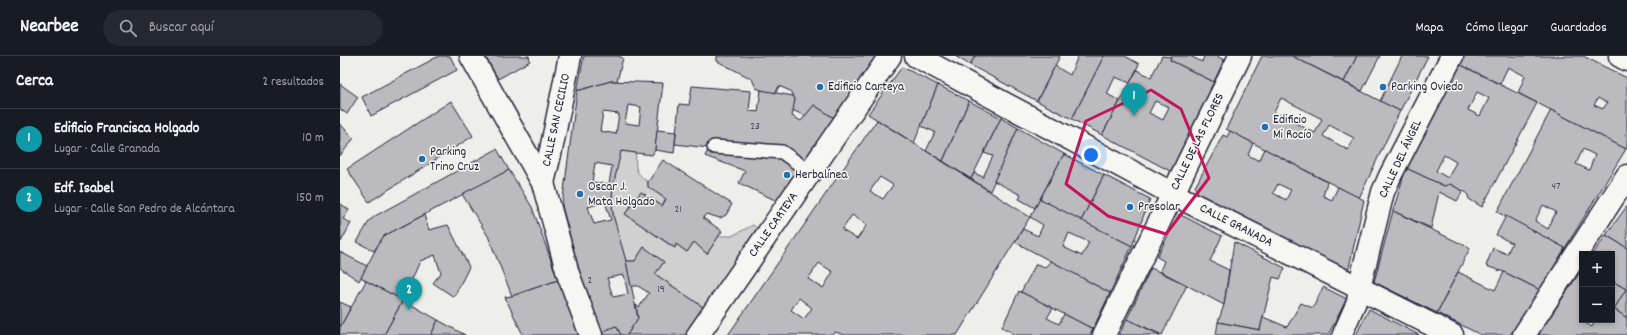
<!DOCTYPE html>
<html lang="es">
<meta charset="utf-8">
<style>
:root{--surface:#171b24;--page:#242831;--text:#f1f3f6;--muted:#9ea1a6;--line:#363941;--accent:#1f6fb2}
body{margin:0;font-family:Dekko,sans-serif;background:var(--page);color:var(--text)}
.controls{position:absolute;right:12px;bottom:12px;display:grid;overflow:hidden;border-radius:0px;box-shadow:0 2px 6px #0003}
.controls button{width:36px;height:36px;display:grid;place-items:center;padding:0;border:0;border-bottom:1px solid var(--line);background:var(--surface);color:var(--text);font:20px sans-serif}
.you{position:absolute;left:751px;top:99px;width:14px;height:14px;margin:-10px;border:3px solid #fff;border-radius:50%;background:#1a73e8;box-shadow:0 0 0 6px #1a73e833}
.badge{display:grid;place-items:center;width:26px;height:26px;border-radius:50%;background:var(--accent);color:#fff;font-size:13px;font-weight:700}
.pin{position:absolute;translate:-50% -33px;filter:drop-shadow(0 1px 2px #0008)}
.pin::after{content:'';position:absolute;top:21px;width:14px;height:12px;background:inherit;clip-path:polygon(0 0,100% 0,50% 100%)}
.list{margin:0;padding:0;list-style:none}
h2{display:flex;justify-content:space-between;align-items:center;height:52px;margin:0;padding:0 16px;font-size:17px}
h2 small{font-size:13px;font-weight:400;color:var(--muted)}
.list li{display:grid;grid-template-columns:26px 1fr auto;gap:12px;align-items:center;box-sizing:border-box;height:60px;padding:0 16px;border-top:1px solid var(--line)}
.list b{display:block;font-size:15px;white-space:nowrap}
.list p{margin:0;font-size:13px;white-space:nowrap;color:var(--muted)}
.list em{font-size:13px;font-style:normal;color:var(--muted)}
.icon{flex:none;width:22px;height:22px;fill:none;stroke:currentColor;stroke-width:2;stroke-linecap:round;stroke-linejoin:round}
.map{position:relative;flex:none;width:1287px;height:279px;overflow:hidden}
header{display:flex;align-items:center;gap:24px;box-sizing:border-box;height:56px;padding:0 20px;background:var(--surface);border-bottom:1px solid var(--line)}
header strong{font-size:19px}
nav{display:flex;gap:22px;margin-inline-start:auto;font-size:14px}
.search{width:280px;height:36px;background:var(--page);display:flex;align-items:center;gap:10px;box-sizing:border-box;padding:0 14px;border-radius:22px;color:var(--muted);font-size:15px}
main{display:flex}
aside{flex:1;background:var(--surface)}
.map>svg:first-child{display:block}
</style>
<header>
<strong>Nearbee</strong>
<div class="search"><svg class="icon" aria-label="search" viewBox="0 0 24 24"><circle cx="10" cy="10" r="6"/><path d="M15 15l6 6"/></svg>Buscar aquí</div>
<nav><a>Mapa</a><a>Cómo llegar</a><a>Guardados</a></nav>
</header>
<main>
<aside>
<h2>Cerca<small>2 resultados</small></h2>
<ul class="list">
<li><span class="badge" style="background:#0f9aa8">1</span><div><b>Edificio Francisca Holgado</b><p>Lugar · Calle Granada</p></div><em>10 m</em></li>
<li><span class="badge" style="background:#0f9aa8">2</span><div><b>Edf. Isabel</b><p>Lugar · Calle San Pedro de Alcántara</p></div><em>150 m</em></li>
</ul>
</aside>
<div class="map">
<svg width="1287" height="279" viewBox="0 0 1287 279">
<rect width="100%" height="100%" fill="#eeeeeb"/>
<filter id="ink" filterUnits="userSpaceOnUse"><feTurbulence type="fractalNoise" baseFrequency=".025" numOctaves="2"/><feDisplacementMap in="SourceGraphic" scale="8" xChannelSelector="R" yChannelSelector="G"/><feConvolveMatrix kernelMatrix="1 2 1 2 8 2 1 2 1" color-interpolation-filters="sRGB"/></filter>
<g filter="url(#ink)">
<path fill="#d0d0d1" stroke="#797986" d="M281,95l15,2c-1,15 -1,20 12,29v5l18,12 -4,7 -21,-14 -16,22 49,34 2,-4 11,8 7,-10 13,12 12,-18h13l21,-11 5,4 -52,80 -51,-35 9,-12 -20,-15 -9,14h-9c-6,-20 -14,-40 -14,-61 -1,-16 5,-33 9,-49z"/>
<g fill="#bbbbbf" stroke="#22223b" fill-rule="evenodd">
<polygon points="99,0 110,0 117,14 31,60 22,41"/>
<polygon points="145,0 189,0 190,5 158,23"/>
<polygon points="244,0 278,0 283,2 277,25 271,25 237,35"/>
<polygon points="377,0 537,0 497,64 474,49 466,60 452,54 455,43 450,35 439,30 436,36 429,37 416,32 412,23 377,5"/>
<polygon points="615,0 635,0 630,9"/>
<polygon points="635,0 720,0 697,45 630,9"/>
<polygon points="738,0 764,0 732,63 697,45 715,10 730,19"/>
<polygon points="764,0 785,0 799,8 790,27 775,21 767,38 780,45 762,79 732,63"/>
<path d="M822,0l9,1 -1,3 44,22 -4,7 7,4 -45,79 -70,-37 35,-65 14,7zM815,45l14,6 -6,13 -14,-7z"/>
<polygon points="830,0 850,0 862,6 864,0 877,0 884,4 874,26 830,4 831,1"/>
<path d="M922,0h30l108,55 -41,87 -133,-69zM941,42l41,21 -7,14 -41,-21zM989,69l25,13 -6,12 -25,-14z"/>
<polygon points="952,0 1017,0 1004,26"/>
<polygon points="1017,0 1040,0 1022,35 1004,26"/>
<polygon points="1062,0 1088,0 1060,55 1040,45"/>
<path d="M1123,0h120l44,22v69l-1,2 -108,-56 7,-17 -17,-9 -8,17 -41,-20zM1258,42l9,5 -4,6 -9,-4z"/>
<path d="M1119,8l78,39 -55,104 -13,-8 -2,-6 -17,-9 -6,2 -38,-18zM1137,36l12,6 -9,18 -12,-6zM1104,99l12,7 -8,16 -12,-7z"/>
<polygon points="562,11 598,29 574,87 528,58"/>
<path d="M271,25l52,2 -8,67 -3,5 -31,-4 -8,36 -1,12 1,16 13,46 12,57 -11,17h-6l-5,-9 -12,5 -4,4 -6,-8 -32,-121 15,-115zM288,49l13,2 -2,18 -14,-2zM263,56l16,2 -3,20 -16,-3zM255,107l17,3 -3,18 -17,-2zM265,146l6,18 -17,4 -6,-17zM284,219l4,19 -15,3 -6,-19z"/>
<polygon points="0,28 18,41 7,58 0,53"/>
<polygon points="598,29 629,45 603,105 586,95 595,76 581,70"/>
<polygon points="352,30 411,35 409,55 418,56 421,34 453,40 455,43 452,60 461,65 474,49 497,64 467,109 445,93 369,92 335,88 339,48 349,49"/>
<polygon points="111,45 133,80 29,146 7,113"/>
<polygon points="629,45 661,62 631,123 603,105"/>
<path d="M1211,54l75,39 -61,99 -68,-36zM1243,93l12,6 -6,15 -13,-6zM1203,149l13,7 -8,17 -13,-8z"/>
<polygon points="661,62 678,72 650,135 631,123 634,117 643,121 653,100 644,97"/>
<path d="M537,64l153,97 -73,118h-112l-10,-3 -2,3h-105zM540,121l13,8 -10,14 -13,-8zM512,159l15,10 -10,14 -15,-9zM479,207l14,9 -10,16 -15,-9zM459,242l13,10 -8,11 -13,-9z"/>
<polygon points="0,68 14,82 0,100"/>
<polygon points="678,72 724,98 695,152 679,143 681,139 654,125"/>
<polygon points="317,74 336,76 334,97 315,94"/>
<path d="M890,75l23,12 -5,12 11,6 6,-12 62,33 -4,14 9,4 6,-13 26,13 -16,72 -147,-73 -6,-12 28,-52 4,2zM938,128l13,6 -5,10 -13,-7z"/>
<polygon points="369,92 442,99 462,114 437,145 399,127 405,115 365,100"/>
<polygon points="157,93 169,114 44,180 34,195 17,186 30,164 35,160"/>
<polygon points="724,98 764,119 741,165 700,143"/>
<polygon points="323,104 392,148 386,159 380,162 366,158 363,162 382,175 367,198 354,186 347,196 336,188 335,192 285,158 301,136 322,150 326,143 308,131 308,126"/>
<polygon points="1066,112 1104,130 1110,128 1123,135 1117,145 1099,136 1091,172 1053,155"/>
<polygon points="169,114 192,151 218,224 172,240 148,180 122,138"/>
<polygon points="764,119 810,143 792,190 741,165"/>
<path d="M700,143l92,47 -22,47 -95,-51 8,-13 15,7 5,-11 -13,-8zM729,177l20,9 -7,14 -19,-9z"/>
<polygon points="0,147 9,154 3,163 11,167 1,186"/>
<polygon points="1287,150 1287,192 1266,179"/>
<polygon points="1053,155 1130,192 1097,257 1034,226"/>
<polygon points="839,158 882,180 870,205 889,214 884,249 820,215 824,205 817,201"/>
<polygon points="84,159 89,174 108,169 129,211 114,241 93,227 101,217 95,199 80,205 63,244 26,225 21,221 38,189 44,180"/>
<polygon points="1166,160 1225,192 1200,234 1164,216 1146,210 1153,192 1167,198 1172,187 1156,179"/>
<polygon points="1266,179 1287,192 1287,262 1274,253 1286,233 1272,225 1272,198 1253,198"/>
<polygon points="894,186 945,212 940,223 933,221 920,274 878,266 884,249"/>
<polygon points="304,191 324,206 315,218 366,253 348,279 287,279 298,262 296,249 299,251 309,237 298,230 291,230 286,205 295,205"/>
<polygon points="0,196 27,210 19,225 0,212"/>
<polygon points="711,205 770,237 753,273 681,236 696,208 705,211"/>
<polygon points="811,212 847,229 822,279 787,263"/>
<polygon points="1242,213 1242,264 1244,264 1244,266 1252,271 1255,264 1272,264 1272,225 1286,233 1274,253 1287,262 1287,279 1198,279"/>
<polygon points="1118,216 1155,234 1164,216 1200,234 1170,279 1141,279 1097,257"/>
<polygon points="218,224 240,279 183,279 165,241 172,240"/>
<polygon points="26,225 63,244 44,279 0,279 0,271"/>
<polygon points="983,231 1007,243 988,279 876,279 878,266 920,274 923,261 947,271 961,247 973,252"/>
<polygon points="679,235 713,252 707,262 719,268 724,258 753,273 750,279 671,279 673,277 662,271"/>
<polygon points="63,244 98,264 91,279 44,279"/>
<polygon points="0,246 11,251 0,271"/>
<polygon points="1029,253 1079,279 1016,279"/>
<polygon points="787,263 820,279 779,279"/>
<polygon points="98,264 125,279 91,279"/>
<polygon points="276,270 281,279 260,279 264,275"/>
</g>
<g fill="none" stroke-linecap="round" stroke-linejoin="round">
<g stroke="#22223b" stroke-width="16">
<polyline id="service" points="374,91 442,96 470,116"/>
</g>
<g stroke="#22223b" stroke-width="22">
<polyline id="pedestrian" points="1002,279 1016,247 1019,232"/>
</g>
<g stroke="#22223b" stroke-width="25">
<g id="minor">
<polyline points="131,0 203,127 228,218 251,279"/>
<polyline points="1280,0 1287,4"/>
<polyline points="203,127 211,94 230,0"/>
<polyline points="358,279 550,0"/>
<polyline points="764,279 900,0"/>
<polyline points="1184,279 1287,120"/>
</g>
</g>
<g stroke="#22223b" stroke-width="25">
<g id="secondary">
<polyline points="576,0 833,138 1112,279"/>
<polyline points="1019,232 1043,136 1050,120 1112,0"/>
</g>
</g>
<use href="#service" stroke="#f6f6f2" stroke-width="13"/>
<use href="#pedestrian" stroke="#f6f6f2" stroke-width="19"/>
<use href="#minor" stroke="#f6f6f2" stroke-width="22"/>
<use href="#secondary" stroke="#f6f6f2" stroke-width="22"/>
</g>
</g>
<path fill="none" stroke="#c2185b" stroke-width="3" stroke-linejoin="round" d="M811,34l30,19 28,69 -43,56 -58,-18 -42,-32 20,-63z"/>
<g fill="#1f6fb2" stroke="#f6f6f2" stroke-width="1.5">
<circle cx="480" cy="31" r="4"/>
<circle cx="1043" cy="31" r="4"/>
<circle cx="925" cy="71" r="4"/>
<circle cx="82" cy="103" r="4"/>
<circle cx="447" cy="119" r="4"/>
<circle cx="240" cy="138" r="4"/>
<circle cx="790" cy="151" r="4"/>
</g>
<g text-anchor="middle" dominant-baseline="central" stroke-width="3" stroke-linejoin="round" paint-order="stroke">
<g font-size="11" fill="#48485c">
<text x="415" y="71">23</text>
<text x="1216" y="131">47</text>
<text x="338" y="154">21</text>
<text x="250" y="225">2</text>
<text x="321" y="234">19</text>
</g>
<g font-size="13" fill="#22223b" stroke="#f6f6f2" text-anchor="start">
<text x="488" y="31">Edificio Carteya</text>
<text x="1051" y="31">Parking Oviedo</text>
<text x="933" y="64">Edificio<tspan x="933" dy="15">Mi Rocío</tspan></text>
<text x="90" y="96">Parking<tspan x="90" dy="15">Trino Cruz</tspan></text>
<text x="455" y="119">Herbalínea</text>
<text x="248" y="131">Oscar J.<tspan x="248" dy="15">Mata Holgado</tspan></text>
<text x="798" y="151">Presolar</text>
</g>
<g font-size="13" fill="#22223b" stroke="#f6f6f2">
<text transform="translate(217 64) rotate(-78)">CALLE SAN CECILIO</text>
<text transform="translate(858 86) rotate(-64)">CALLE DE LAS FLORES</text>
<text transform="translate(1061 103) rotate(-65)">CALLE DEL ÁNGEL</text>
<text transform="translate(434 169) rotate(-55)">CALLE CARTEYA</text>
<text transform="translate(896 170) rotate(27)">CALLE GRANADA</text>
</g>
</g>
</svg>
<div class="controls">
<button>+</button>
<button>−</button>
</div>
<div class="you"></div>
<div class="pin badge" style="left:794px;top:60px;background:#0f9aa8">1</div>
<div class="pin badge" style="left:69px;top:254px;background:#0f9aa8">2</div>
</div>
</main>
